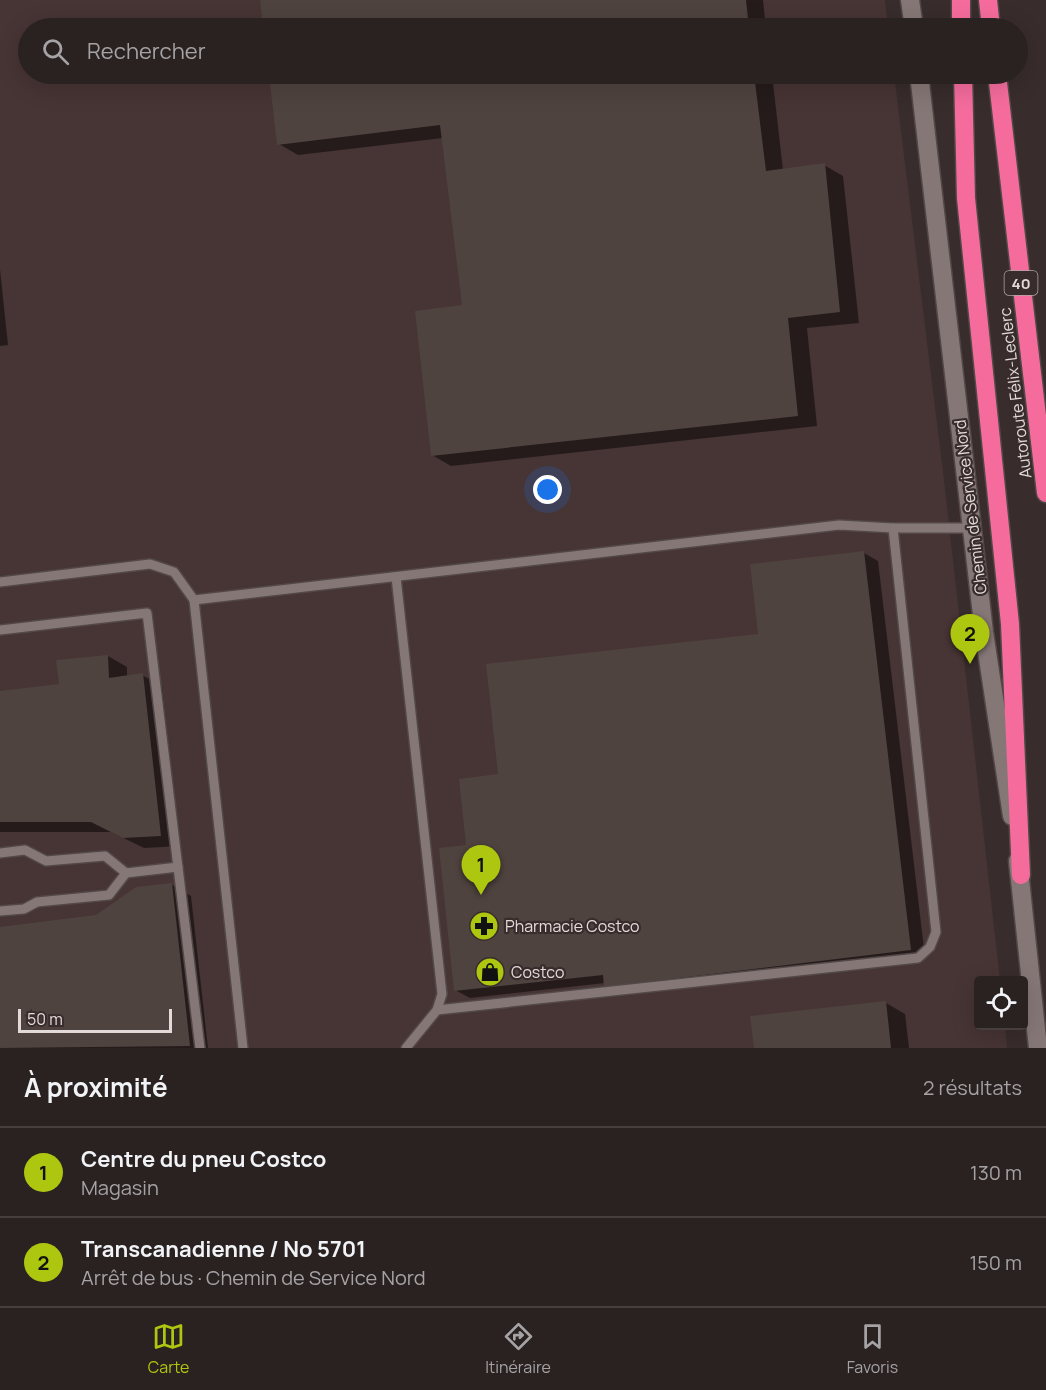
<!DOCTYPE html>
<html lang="fr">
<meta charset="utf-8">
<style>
:root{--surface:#2a2121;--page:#362e2e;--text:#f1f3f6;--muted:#a5a3a5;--line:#463e3f;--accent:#adc610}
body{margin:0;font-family:Manrope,sans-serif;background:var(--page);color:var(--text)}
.controls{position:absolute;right:18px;bottom:18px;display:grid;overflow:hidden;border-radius:6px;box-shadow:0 6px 24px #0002}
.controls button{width:54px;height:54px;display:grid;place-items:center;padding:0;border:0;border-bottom:2px solid var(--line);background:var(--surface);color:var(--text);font:30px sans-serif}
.scale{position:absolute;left:18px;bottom:15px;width:154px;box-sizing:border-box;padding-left:6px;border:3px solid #e3dbda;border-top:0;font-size:16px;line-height:21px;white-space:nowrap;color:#e3dbda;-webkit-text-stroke:4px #382c2c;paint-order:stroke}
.you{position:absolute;left:548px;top:490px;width:21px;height:21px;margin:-15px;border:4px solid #fff;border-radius:50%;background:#1a73e8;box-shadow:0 0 0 9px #1a73e833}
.badge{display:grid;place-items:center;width:39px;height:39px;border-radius:50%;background:var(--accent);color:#111;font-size:20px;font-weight:700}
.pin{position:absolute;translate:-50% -50px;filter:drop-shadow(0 2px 3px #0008)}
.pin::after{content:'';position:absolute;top:32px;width:21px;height:18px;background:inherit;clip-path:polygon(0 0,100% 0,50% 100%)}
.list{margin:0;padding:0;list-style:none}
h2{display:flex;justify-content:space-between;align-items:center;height:78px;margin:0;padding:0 24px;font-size:26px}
h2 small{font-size:20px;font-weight:400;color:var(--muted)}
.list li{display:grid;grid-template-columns:39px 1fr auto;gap:18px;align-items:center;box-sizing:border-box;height:90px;padding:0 24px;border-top:2px solid var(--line)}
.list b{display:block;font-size:22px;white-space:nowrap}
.list p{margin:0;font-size:20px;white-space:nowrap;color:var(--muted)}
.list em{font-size:20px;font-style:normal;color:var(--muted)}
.icon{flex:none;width:33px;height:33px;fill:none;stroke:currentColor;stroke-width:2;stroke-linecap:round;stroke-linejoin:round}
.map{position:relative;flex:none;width:1046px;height:1048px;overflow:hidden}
.search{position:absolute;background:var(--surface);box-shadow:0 6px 24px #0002;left:18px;right:18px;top:18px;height:66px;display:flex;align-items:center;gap:15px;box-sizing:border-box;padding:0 21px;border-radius:33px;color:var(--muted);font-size:22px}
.sheet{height:258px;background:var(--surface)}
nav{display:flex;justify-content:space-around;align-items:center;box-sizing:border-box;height:84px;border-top:2px solid var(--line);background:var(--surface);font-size:16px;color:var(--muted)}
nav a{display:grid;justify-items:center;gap:3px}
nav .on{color:var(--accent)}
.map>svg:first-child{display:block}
</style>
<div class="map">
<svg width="1046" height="1048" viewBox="0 0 1046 1048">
<rect width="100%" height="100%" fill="#382c2c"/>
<polygon fill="#473434" points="0,0 885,0 888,28 28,28 28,74 894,74 944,480 1000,980 978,980 978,1026 1005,1026 1007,1048 0,1048"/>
<g fill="#0007">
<polygon points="261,0 763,0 766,28 265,28"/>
<polygon points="270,74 772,74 783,170 824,165 843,176 859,323 807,328 817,426 451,466 432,455 464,306 443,138 298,155 279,144"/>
<polygon points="0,269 8,345 0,346"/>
<polygon points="864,553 878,561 925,957 620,994 605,983 470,998 455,990 467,847 500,775 759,635"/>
<polygon points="108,656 127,667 127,677 142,675 162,686 180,846 144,848 111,832 0,832 0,692 60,685"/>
<polygon points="172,885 191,896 208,1048 0,1048 0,928 97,916"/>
<polygon points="886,1003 905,1014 909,1048 755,1048"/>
</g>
<g fill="#4f433f">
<polygon points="260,0 746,0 749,28 263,28"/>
<polygon points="269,74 754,74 766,171 825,163 840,312 788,318 798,416 431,456 415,311 462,305 440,125 277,145"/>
<polygon points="864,551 911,950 604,987 603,975 454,991 439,848 466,845 459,779 498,774 486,664 758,634 750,564"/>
<polygon points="108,655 109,678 143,673 161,836 123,838 91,822 0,822 0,691 59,684 56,660"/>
<polygon points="172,883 190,1046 0,1048 0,927 96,915 136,887"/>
<polygon points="886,1001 891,1048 754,1048 750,1016"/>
</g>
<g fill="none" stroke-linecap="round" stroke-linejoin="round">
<g stroke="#524847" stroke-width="12">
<g id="lane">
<polyline points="396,577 442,994 437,1010 406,1048"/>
<polyline points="0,582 150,564 174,572 194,600 839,525 893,528 973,528"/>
<polyline points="194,600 243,1048"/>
<polyline points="0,630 147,613 200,1048"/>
<polyline points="0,853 25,850 46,861 105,856 126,873 109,895 37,902 24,909 0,911"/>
<polyline points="126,873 178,867"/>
<polyline points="437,1010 918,958 930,947 936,932 893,528"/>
</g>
</g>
<g stroke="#524847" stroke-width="21">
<g id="secondary">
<polyline points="910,0 914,28"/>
<polyline points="919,74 984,632 1012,816"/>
<polyline points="1018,861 1038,1048"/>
</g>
</g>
<g stroke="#524847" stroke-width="21">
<g id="highway">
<polyline points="961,0 961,28"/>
<polyline points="988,0 991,28"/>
<polyline points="963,74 966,198 1010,624 1021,875"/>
<polyline points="997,74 1046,493"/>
</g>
</g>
<use href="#lane" stroke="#857776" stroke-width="9"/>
<use href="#secondary" stroke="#857776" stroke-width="18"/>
<use href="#highway" stroke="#f56c9c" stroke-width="18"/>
</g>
<defs>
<g id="pharmacy-disc" transform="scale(1.5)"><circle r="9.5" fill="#adc610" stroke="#382c2c"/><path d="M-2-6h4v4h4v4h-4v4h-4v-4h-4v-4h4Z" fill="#111"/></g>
<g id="shop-disc" transform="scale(1.5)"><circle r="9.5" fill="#adc610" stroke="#382c2c"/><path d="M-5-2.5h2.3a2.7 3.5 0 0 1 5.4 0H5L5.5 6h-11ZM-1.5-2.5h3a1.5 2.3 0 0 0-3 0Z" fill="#111"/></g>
</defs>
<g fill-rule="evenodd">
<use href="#pharmacy-disc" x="484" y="926"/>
<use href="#shop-disc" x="490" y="972"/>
</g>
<g text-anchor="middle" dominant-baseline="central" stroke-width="4.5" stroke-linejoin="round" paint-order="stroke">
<rect fill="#382c2c" stroke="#b0a6a6" stroke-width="1.5" x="1004.5" y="271" width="33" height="24" rx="4.5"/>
<g font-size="15" font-weight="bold" fill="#e3dbda">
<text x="1021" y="283">40</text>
</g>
<g font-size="16" fill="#e3dbda" stroke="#382c2c">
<text transform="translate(1015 393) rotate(-97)">Autoroute Félix-Leclerc</text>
<text transform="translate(970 507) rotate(-97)">Chemin de Service Nord</text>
</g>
<g font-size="16" fill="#e3dbda" stroke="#382c2c" text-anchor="start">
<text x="505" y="926">Pharmacie Costco</text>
<text x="511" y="972">Costco</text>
</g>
</g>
</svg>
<div class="controls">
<button><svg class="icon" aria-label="locate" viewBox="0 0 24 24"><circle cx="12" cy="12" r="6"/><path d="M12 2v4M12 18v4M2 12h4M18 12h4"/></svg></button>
</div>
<div class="scale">50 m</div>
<div class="you"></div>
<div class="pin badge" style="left:481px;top:895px">1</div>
<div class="pin badge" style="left:970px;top:664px">2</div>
<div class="search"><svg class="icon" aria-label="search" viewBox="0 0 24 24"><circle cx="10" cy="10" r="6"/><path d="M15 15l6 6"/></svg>Rechercher</div>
</div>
<section class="sheet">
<h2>À proximité<small>2 résultats</small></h2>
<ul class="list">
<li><span class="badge">1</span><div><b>Centre du pneu Costco</b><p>Magasin</p></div><em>130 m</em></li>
<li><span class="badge">2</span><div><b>Transcanadienne / No 5701</b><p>Arrêt de bus · Chemin de Service Nord</p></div><em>150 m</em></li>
</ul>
</section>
<nav>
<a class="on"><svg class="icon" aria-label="map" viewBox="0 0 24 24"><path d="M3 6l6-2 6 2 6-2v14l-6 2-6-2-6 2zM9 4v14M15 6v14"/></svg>Carte</a>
<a><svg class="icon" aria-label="directions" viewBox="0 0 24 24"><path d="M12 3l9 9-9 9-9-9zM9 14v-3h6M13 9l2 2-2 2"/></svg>Itinéraire</a>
<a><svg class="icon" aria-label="saved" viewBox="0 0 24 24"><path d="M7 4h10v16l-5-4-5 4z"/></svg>Favoris</a>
</nav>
